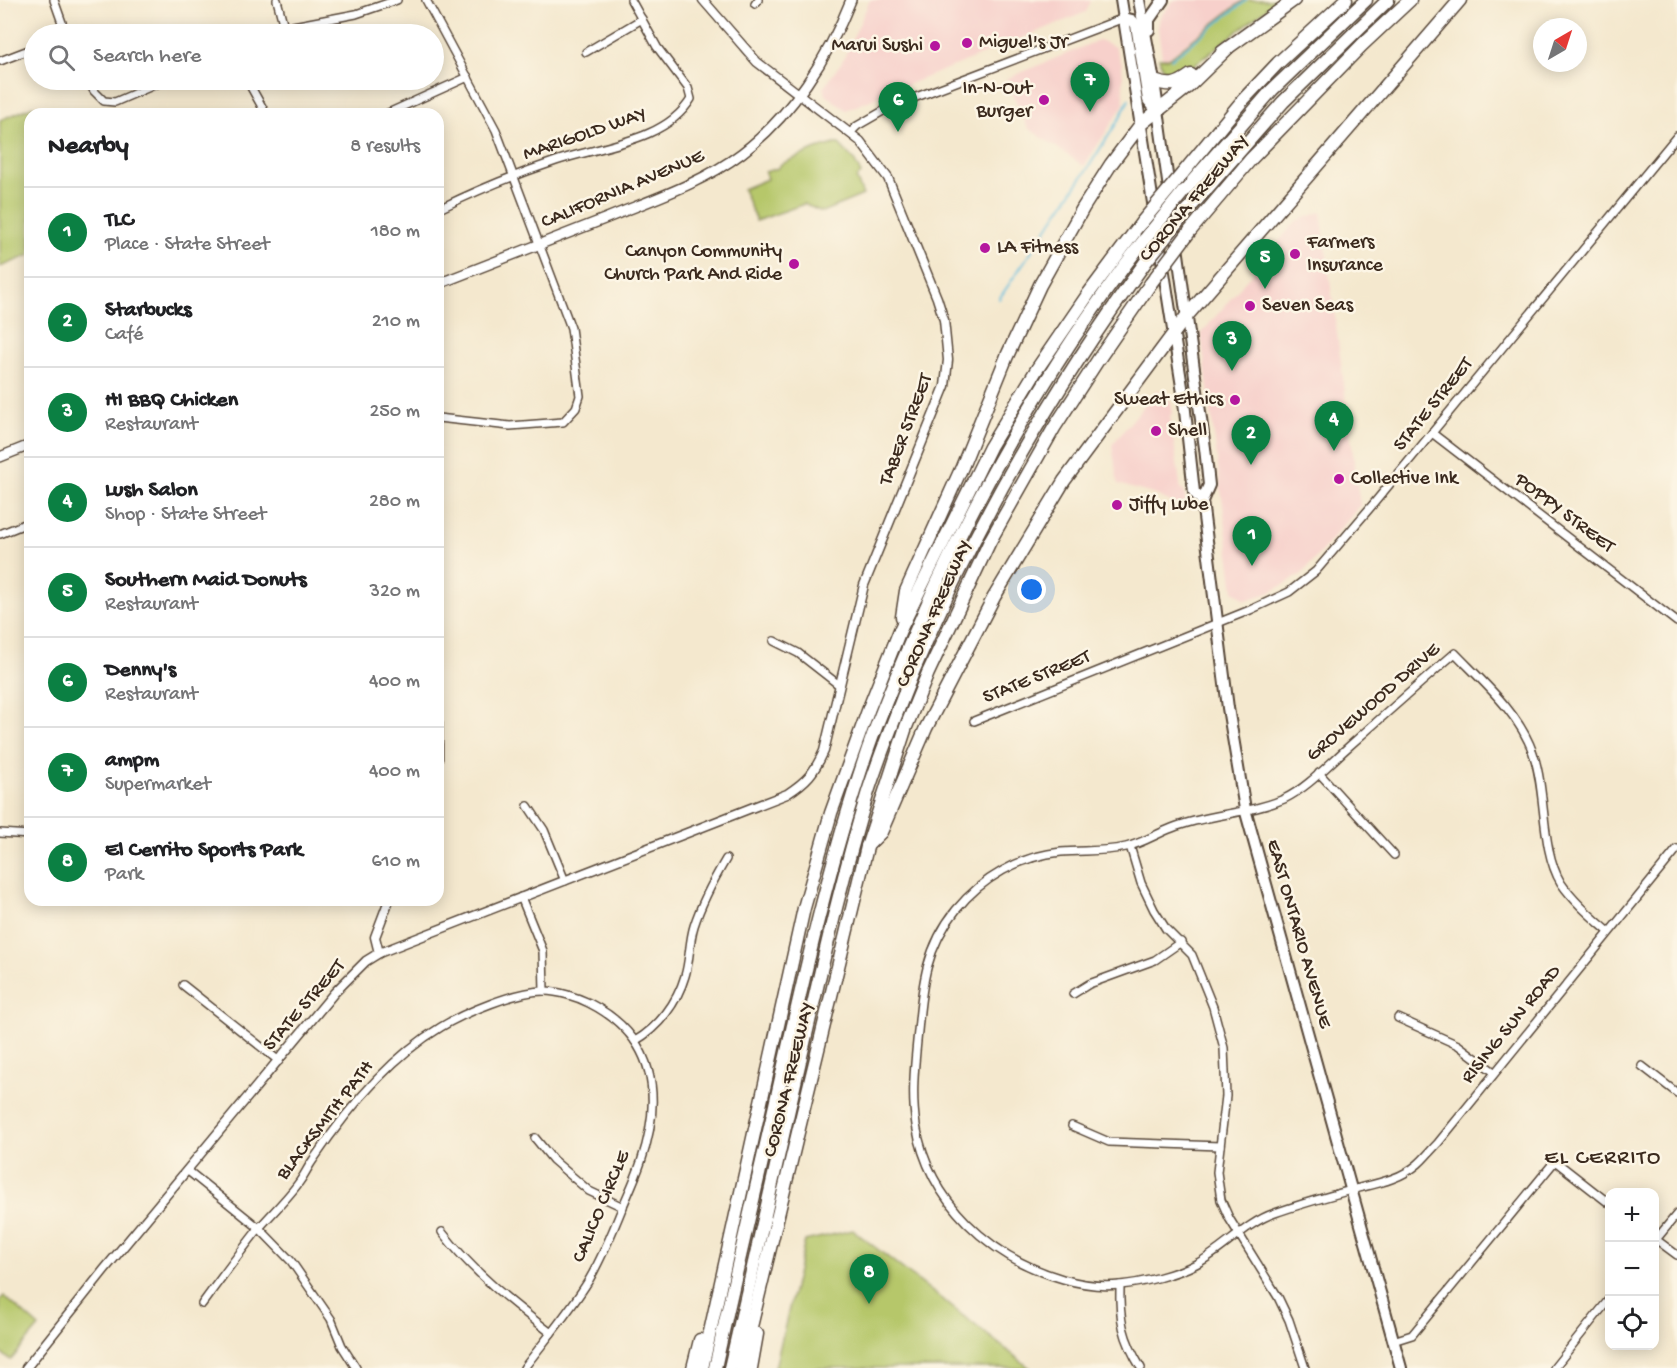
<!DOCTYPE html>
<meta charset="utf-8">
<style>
:root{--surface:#fff;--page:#f6f6f6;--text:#202124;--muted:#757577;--line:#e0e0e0;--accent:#0b8043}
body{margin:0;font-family:"Gochi Hand",sans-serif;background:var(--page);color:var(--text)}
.controls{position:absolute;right:18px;bottom:18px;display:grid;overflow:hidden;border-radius:12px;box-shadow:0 3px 15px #0003}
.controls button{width:54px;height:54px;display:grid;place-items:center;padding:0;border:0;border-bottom:2px solid var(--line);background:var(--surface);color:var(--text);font:30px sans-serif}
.compass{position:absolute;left:1533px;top:18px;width:54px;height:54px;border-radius:50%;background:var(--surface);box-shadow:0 3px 15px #0003;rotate:39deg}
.you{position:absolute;left:1032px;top:590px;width:21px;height:21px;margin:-15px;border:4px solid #fff;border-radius:50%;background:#1a73e8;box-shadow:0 0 0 9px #1a73e833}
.badge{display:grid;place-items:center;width:39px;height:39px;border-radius:50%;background:var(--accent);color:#fff;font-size:20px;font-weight:700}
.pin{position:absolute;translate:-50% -50px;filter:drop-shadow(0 2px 3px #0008)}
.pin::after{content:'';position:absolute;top:32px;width:21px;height:18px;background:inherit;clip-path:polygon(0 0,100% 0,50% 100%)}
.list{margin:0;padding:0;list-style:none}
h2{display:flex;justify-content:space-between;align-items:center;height:78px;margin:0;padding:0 24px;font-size:26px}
h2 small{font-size:20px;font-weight:400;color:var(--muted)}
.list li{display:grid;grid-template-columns:39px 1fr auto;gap:18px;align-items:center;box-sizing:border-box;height:90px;padding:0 24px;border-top:2px solid var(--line)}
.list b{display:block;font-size:22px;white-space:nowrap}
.list p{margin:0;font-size:20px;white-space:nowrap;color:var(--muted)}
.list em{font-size:20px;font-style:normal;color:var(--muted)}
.icon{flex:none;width:33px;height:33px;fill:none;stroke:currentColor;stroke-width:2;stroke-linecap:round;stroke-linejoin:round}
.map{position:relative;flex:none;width:1677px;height:1368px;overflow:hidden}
.search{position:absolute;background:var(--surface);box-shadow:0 3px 15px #0003;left:24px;top:24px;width:420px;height:66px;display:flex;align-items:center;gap:15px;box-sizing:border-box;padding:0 21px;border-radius:33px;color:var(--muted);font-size:22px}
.panel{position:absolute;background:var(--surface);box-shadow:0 3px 15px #0003;left:24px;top:108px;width:420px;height:798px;border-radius:18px}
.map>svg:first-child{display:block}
</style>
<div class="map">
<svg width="1677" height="1368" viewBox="0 0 1677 1368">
<rect width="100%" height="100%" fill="#fcf5e5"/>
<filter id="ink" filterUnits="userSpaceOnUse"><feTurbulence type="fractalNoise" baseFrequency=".0167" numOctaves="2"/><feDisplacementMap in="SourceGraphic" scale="12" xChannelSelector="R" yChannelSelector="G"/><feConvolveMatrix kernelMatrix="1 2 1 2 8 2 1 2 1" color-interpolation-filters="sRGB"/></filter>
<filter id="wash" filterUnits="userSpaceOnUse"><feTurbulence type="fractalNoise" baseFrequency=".008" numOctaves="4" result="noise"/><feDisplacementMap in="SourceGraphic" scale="24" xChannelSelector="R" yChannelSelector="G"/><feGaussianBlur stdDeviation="1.35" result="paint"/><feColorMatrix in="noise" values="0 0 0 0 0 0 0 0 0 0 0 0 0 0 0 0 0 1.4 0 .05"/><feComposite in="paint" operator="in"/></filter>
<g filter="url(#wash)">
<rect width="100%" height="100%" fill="#f4e8ce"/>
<g fill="#f7d0cb">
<polygon points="870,0 1091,0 1086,12 846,110 826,95 824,87 843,60"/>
<polygon points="1174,0 1244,0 1166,59 1162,57 1158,28 1160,17"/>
<polygon points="1099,40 1115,47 1122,64 1124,104 1084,166 1028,128 1006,79"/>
<polygon points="1321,212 1360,506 1302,574 1269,593 1246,600 1234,591 1201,334 1296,221"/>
<polygon points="1157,390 1171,402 1172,413 1170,416 1181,490 1184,491 1186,509 1156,495 1118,484 1112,445"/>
</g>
<g fill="#b6c76b" stroke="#787844" stroke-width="1.5">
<polygon points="1244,0 1278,0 1181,75 1164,74 1159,58 1169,58"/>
<polygon points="34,106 38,114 30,114 30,255 0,267 0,120"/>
<polygon points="835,144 839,144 854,160 861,174 856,178 863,195 822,212 804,204 756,221 743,189 767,179 765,172 778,168 781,164 816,149"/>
<polygon points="853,1230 1030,1368 775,1368 805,1241"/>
<polygon points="4,1296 39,1327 11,1360 0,1352 0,1300"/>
</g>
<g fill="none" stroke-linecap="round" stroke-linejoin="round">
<g stroke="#5fbcdd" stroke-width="2">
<polyline points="1171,59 1247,0"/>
<polyline points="999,299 1088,168 1121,116 1129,99"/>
</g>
</g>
</g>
<g filter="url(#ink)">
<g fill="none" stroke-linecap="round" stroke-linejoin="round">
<g stroke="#574638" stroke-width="10">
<g id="minor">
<polyline points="54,0 66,34"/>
<polyline points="277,0 284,27"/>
<polyline points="426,0 496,130 571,328 580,396 576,408 563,422 510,426 438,418"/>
<polyline points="755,4 758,0"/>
<polyline points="251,34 356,14 397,0"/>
<polyline points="586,52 642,19"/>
<polyline points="0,61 34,48"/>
<polyline points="88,80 94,91 104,101 115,102 166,80"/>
<polyline points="247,80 266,114"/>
<polyline points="386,114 468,77"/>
<polyline points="851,132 857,126 890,107 1124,18"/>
<path d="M441,208c37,-18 76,-34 115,-47 43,-15 109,-19 135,-62l-3,-11 -31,-41 -26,-47"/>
<polyline points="1432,433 1677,622"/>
<polyline points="0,534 30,522"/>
<polyline points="774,641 798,653 839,685"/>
<polyline points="974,721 1250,610 1289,592 1316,571 1375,502 1677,136"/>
<polyline points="1319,773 1394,855"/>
<polyline points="528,806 544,830 565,881"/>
<polyline points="0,833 30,835"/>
<polyline points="1130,846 1141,883 1154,910 1166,929 1192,955 1213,1007 1224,1048 1226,1096 1217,1172 1221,1200 1229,1218 1278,1297 1289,1320 1305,1368"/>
<polyline points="521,897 543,951 544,991"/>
<path d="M1609,932c-17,-15 -35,-30 -48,-49 -21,-35 -14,-90 -28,-130 -13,-39 -50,-71 -78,-100 -37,32 -73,64 -109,96 -19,17 -39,39 -62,50 -34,15 -77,15 -112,29 -16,6 -29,15 -46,19 -22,5 -43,3 -65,5 -41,4 -79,26 -105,58 -30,37 -34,75 -38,121 -3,31 -7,63 -2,94 13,77 74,133 147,154 17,5 38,8 57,6 22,-2 57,-11 76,-21 28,-14 49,-41 79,-51 25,-9 51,-16 76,-23 23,-6 49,-10 67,-26 7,-6 13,-14 20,-21l239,-294"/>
<polyline points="183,985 279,1061"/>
<polyline points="1073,994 1089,984 1155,960 1181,942"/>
<polyline points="1398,1018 1458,1045 1494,1072"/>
<path d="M635,1041c24,-14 42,-38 50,-65 5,-16 4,-34 9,-50 8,-25 19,-45 32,-67"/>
<polyline points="1642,1066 1677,1093"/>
<polyline points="1072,1126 1109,1142 1220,1146"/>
<polyline points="535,1138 553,1160 589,1191 623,1207"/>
<polyline points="187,1170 259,1228 291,1261 331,1319 342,1346 356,1368"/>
<path d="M442,1232c31,40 69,70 109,101"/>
<polyline points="1654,1238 1677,1255"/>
<polyline points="1654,1242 1677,1214"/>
<path d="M1120,1285c-1,34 3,54 21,83"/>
<path d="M202,1304c19,-26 38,-52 58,-77 13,-15 29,-30 40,-46 5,-7 8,-14 13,-21 33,-49 76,-102 128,-133 23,-14 75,-36 103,-36 14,0 33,6 45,12 67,34 74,94 52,159 -5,15 -12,30 -18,44 -10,25 -20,50 -34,74 -19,31 -43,59 -65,88"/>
<polyline points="1393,1341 1412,1335 1555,1161 1610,1204"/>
<polyline points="1554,1368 1610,1298"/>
</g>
</g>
<g stroke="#574638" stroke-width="11">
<g id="tertiary">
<polyline points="438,723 438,759"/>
<polyline points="379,953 375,937 389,900"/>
<path d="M26,1368l78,-98 230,-277 32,-32 13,-8 408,-159c20,-13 27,-21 37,-43l40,-166 81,-199 3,-26 -4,-40 -7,-22 -49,-120 -28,-37 -103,-79 -54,-62"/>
</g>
</g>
<g stroke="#574638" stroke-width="12">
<g id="secondary">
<path d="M438,284c56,-22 113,-44 169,-66 46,-19 94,-34 135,-65 50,-38 86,-95 109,-153"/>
<polyline points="0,457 30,445"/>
</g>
</g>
<g stroke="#574638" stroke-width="14">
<g id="primary">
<polyline points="1121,0 1183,393 1194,492 1202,501"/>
<polyline points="1139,0 1154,81 1205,448 1209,485 1202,501 1228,708 1245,809 1401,1368"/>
<polyline points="1124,18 1132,20 1136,25 1148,100 1157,111"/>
<polyline points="1149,30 1149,20 1163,0"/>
</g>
</g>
<g stroke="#574638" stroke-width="15">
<g id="motorway">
<polyline points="1222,52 1294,0"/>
<path d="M1154,81c17,6 23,4 37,-6"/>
<polyline points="1182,174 1243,100 1278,63 1346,0"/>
<polyline points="1184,191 1272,90 1366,0"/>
<polyline points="1187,211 1283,102 1388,0"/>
<polyline points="1190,231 1251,159 1362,45 1410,0"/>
<polyline points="902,617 906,591 962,467 1007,356 1040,285 1083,208 1111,164 1141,124 1189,86 1228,48"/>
<polyline points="867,846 881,832 926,728 994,597 1064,481 1185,318 1460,0"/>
<polyline points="693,1368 700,1340"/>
<polyline points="702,1368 804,908 831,813 869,708 900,630 990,447 1037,369 1089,293 1142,222"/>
<path d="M715,1368c19,-88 40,-175 60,-263 27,-120 53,-240 93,-356 18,-52 41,-103 63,-153 58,-126 128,-247 214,-357"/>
<path d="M730,1368c24,-105 48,-211 72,-316 20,-86 39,-172 65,-257 13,-41 30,-83 46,-123 63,-150 139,-281 234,-412"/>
<polyline points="741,1368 867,847 906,727 928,673 990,541 1054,428 1098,360 1151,283"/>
<polyline points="751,1368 757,1334"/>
</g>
</g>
<use href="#minor" stroke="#fff" stroke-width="7"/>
<use href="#tertiary" stroke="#fff" stroke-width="8"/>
<use href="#secondary" stroke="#fff" stroke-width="9"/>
<use href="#primary" stroke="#fff" stroke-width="10"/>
<use href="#motorway" stroke="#fff" stroke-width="12"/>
<g stroke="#574638" stroke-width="15" stroke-linecap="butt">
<g id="motorway-bridge">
<polyline points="1142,222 1182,174"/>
<polyline points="1145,239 1184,191"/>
<polyline points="1147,260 1187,211"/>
<polyline points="1151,283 1190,231"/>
</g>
</g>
<use href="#motorway-bridge" stroke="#fff" stroke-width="12"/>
</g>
</g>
<g fill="#b5179e" stroke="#fcf5e5" stroke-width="2">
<circle cx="967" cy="43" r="6"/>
<circle cx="935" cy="46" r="6"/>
<circle cx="1044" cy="100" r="6"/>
<circle cx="985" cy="248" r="6"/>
<circle cx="1295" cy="254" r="6"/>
<circle cx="794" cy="264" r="6"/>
<circle cx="1250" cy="306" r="6"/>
<circle cx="1235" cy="400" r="6"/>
<circle cx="1156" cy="431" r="6"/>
<circle cx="1339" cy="479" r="6"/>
<circle cx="1117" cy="505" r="6"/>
</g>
<g text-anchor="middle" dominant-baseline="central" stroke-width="5" stroke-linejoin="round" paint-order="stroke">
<g font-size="20" fill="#3b2a1e" stroke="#fcf5e5" text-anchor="start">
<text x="979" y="43">Miguel's Jr</text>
<text x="923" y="46" text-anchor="end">Marui Sushi</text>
<text x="1032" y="89" text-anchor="end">In-N-Out<tspan x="1032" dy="23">Burger</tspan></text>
<text x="1307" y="243">Farmers<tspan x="1307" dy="23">Insurance</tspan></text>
<text x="997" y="248">LA Fitness</text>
<text x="782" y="252" text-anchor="end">Canyon Community<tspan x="782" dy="23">Church Park And Ride</tspan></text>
<text x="1262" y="306">Seven Seas</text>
<text x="1223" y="400" text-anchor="end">Sweat Ethics</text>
<text x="1168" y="431">Shell</text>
<text x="1351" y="479">Collective Ink</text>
<text x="1129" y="505">Jiffy Lube</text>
</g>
<g font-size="20" fill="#3b2a1e" stroke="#fcf5e5">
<text transform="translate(585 135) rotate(-19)">MARIGOLD WAY</text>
<text transform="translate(623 190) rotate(-23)">CALIFORNIA AVENUE</text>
<text transform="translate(1195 199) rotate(-50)">CORONA FREEWAY</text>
<text transform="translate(1434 405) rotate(-51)">STATE STREET</text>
<text transform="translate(907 430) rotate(-69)">TABER STREET</text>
<text transform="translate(1564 514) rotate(37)">POPPY STREET</text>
<text transform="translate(935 614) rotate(-66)">CORONA FREEWAY</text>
<text transform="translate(1037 678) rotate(-22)">STATE STREET</text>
<text transform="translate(1374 703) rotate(-41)">GROVEWOOD DRIVE</text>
<text transform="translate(1298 934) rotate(74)">EAST ONTARIO AVENUE</text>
<text transform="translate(305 1006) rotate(-49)">STATE STREET</text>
<text transform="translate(1512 1025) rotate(-51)">RISING SUN ROAD</text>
<text transform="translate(790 1080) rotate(-76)">CORONA FREEWAY</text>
<text transform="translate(326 1121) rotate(-52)">BLACKSMITH PATH</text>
<text transform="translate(602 1207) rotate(-67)">CALICO CIRCLE</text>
</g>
<g font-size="22" letter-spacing="1.5" fill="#3b2a1e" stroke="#fcf5e5">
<text x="1603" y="1159">EL CERRITO</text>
</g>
</g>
</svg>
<div class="controls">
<button>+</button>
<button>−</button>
<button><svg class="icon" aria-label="locate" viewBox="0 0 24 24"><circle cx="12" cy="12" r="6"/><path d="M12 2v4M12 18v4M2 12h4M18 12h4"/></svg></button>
</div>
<svg class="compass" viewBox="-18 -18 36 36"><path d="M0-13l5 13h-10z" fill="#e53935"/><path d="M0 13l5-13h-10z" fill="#757577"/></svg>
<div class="you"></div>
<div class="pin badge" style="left:1252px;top:566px">1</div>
<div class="pin badge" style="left:1251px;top:465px">2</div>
<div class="pin badge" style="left:1232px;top:371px">3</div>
<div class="pin badge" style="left:1334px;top:451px">4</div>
<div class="pin badge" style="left:1265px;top:289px">5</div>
<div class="pin badge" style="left:898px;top:132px">6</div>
<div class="pin badge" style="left:1090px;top:112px">7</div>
<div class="pin badge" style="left:869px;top:1304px">8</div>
<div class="search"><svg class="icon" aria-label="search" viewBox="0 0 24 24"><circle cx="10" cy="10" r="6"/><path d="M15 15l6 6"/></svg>Search here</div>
<section class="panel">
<h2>Nearby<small>8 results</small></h2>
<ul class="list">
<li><span class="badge">1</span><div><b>TLC</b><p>Place · State Street</p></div><em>180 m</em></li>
<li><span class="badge">2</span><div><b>Starbucks</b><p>Café</p></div><em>210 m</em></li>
<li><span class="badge">3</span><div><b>HI BBQ Chicken</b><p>Restaurant</p></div><em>250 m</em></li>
<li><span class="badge">4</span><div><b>Lush Salon</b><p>Shop · State Street</p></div><em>280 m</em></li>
<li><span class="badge">5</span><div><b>Southern Maid Donuts</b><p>Restaurant</p></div><em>320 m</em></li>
<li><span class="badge">6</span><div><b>Denny's</b><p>Restaurant</p></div><em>400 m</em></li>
<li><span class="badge">7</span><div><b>ampm</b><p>Supermarket</p></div><em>400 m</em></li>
<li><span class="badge">8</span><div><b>El Cerrito Sports Park</b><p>Park</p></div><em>610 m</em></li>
</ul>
</section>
</div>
